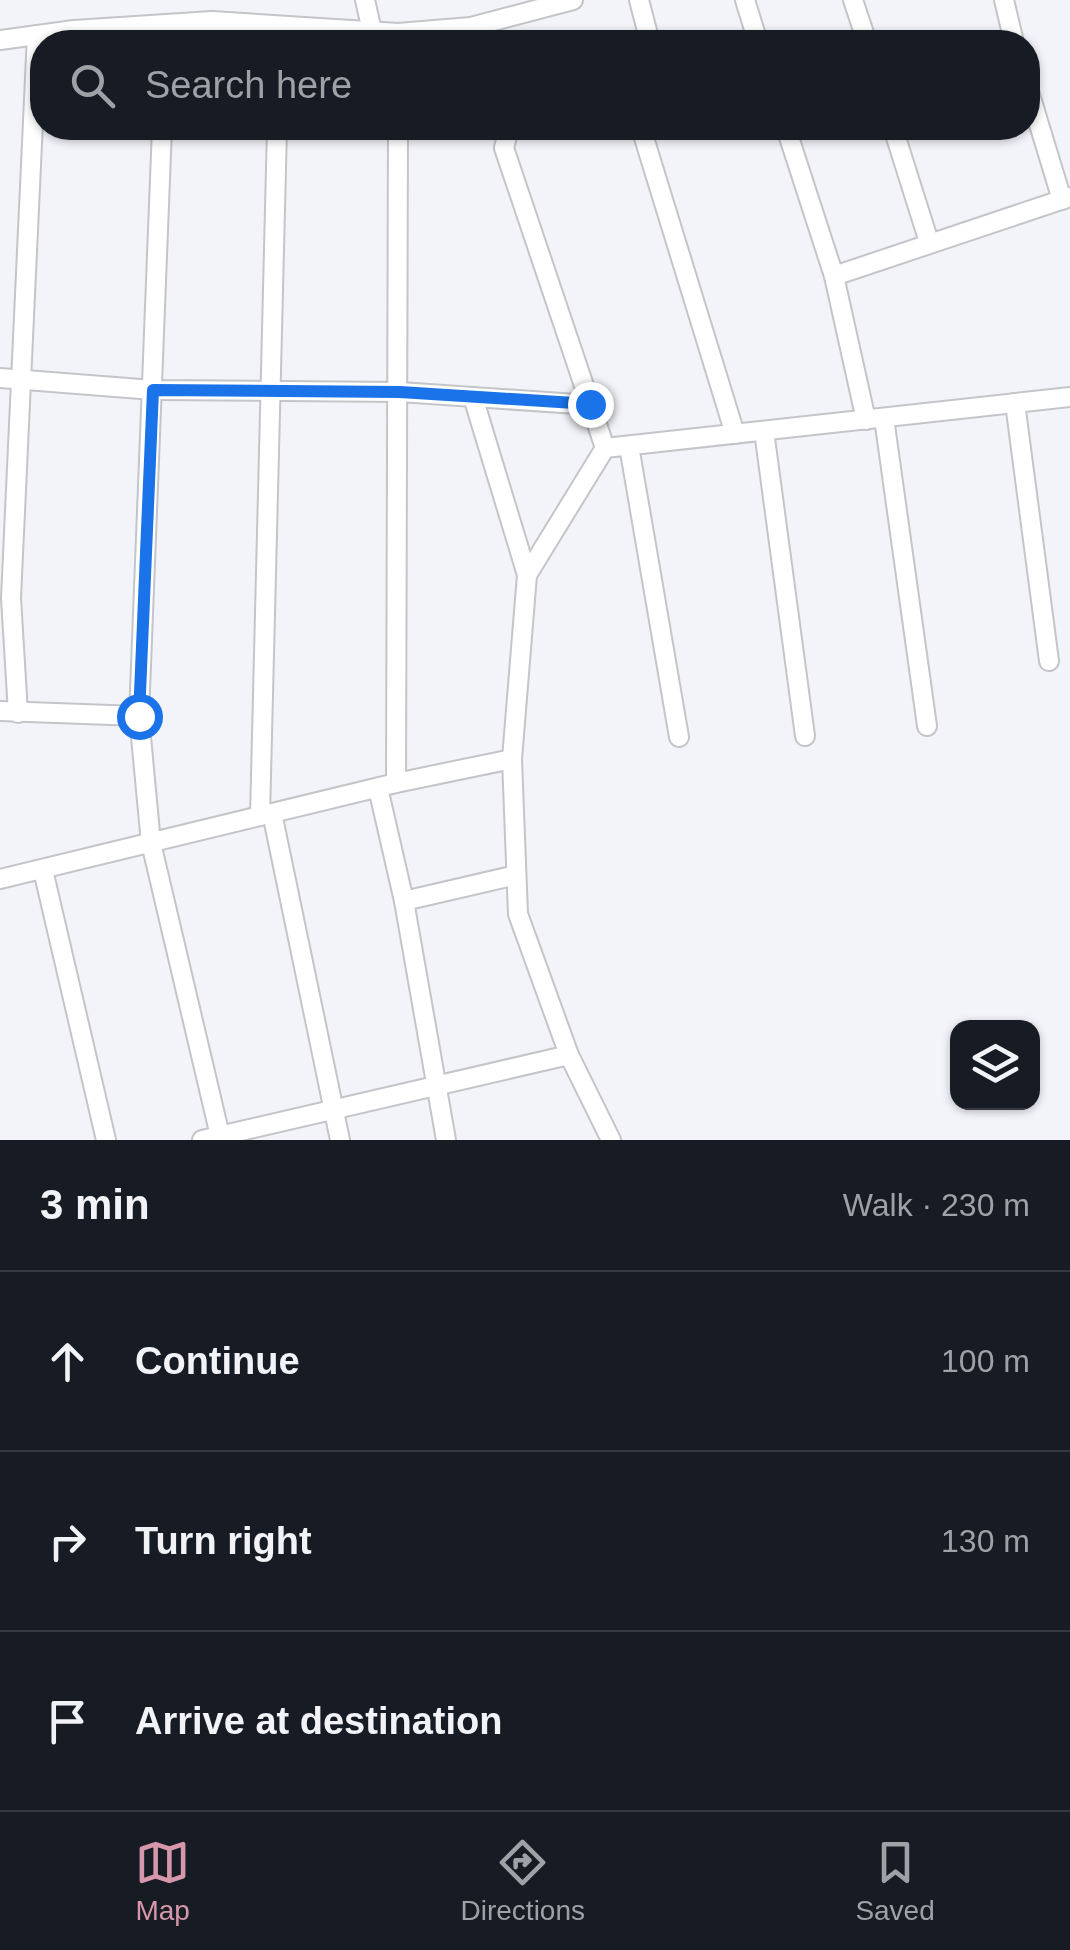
<!DOCTYPE html>
<meta charset="utf-8">
<style>
:root{--surface:#171b24;--page:#20242c;--text:#f1f3f6;--muted:#9ea1a6;--line:#363941;--accent:#d797aa}
body{margin:0;font-family:Helvetica,sans-serif;background:var(--page);color:var(--text)}
.controls{position:absolute;right:30px;bottom:30px;display:grid;overflow:hidden;border-radius:20px;box-shadow:0 2px 8px #0004}
.controls button{width:90px;height:90px;display:grid;place-items:center;padding:0;border:0;border-bottom:2px solid var(--line);background:var(--surface);color:var(--text);font:50px sans-serif}
.stop{position:absolute;width:30px;height:30px;margin:-22px;border:8px solid #1a73e8;border-radius:50%;background:#fff}
.stop.end{background:#1a73e8;border-color:#fff;box-shadow:0 2px 10px #0008}
.list{margin:0;padding:0;list-style:none}
h2{display:flex;justify-content:space-between;align-items:center;height:130px;margin:0;padding:0 40px;font-size:42px}
h2 small{font-size:32px;font-weight:400;color:var(--muted)}
.list li{display:grid;grid-template-columns:65px 1fr auto;gap:30px;align-items:center;box-sizing:border-box;height:180px;padding:0 40px;border-top:2px solid var(--line)}
.list b{display:block;font-size:38px;white-space:nowrap}
.list em{font-size:32px;font-style:normal;color:var(--muted)}
.icon{flex:none;width:55px;height:55px;fill:none;stroke:currentColor;stroke-width:2;stroke-linecap:round;stroke-linejoin:round}
.map{position:relative;flex:none;width:1070px;height:1140px;overflow:hidden}
.search{position:absolute;background:var(--surface);box-shadow:0 2px 8px #0004;left:30px;right:30px;top:30px;height:110px;display:flex;align-items:center;gap:25px;box-sizing:border-box;padding:0 35px;border-radius:40px;color:var(--muted);font-size:38px}
.sheet{height:670px;background:var(--surface)}
nav{display:flex;justify-content:space-around;align-items:center;box-sizing:border-box;height:140px;border-top:2px solid var(--line);background:var(--surface);font-size:28px;color:var(--muted)}
nav a{display:grid;justify-items:center;gap:5px}
nav .on{color:var(--accent)}
.map>svg:first-child{display:block}
</style>
<div class="map">
<svg width="1070" height="1140" viewBox="0 0 1070 1140">
<rect width="100%" height="100%" fill="#f3f4f9"/>
<g fill="none" stroke-linecap="round" stroke-linejoin="round">
<g stroke="#c4c5c9" stroke-width="22">
<g id="street">
<polyline points="365,0 372,31"/>
<polyline points="639,0 650,42"/>
<polyline points="745,0 758,42"/>
<polyline points="853,0 867,42"/>
<polyline points="1004,0 1014,42"/>
<polyline points="0,40 74,30 212,21 398,33 471,27 573,0"/>
<polyline points="1028,88 1062,200"/>
<polyline points="162,128 139,716 151,843 221,1140"/>
<polyline points="509,128 504,148 605,448"/>
<polyline points="641,128 735,434"/>
<polyline points="786,128 834,276 866,420"/>
<polyline points="893,128 929,242"/>
<polyline points="834,276 1070,197"/>
<polyline points="0,378 153,390 400,392 591,405"/>
<polyline points="473,397 527,575"/>
<polyline points="1015,403 1049,661"/>
<polyline points="884,418 927,726"/>
<polyline points="764,431 805,736"/>
<polyline points="629,446 679,737"/>
<polyline points="0,711 139,716"/>
<polyline points="18,713 11,598 37,35"/>
<polyline points="396,783 512,759 527,575 605,448 1070,397"/>
<polyline points="378,788 404,901 446,1140"/>
<polyline points="272,813 340,1140"/>
<polyline points="260,816 277,128"/>
<polyline points="43,870 106,1140"/>
<polyline points="0,879 396,783 398,128"/>
<polyline points="404,901 516,875"/>
<polyline points="569,1055 611,1140"/>
<polyline points="202,1140 569,1055 518,914 512,759"/>
</g>
</g>
<use href="#street" stroke="#fff" stroke-width="18"/>
</g>
<g fill="none" stroke-linecap="round" stroke-linejoin="round">
<polyline stroke="#1a73e8" stroke-width="12" points="139,716 153,390 400,392 590,404"/>
</g>
</svg>
<div class="controls">
<button><svg class="icon" aria-label="layers" viewBox="0 0 24 24"><path d="M12 4l9 5-9 5-9-5zM3 14l9 5 9-5"/></svg></button>
</div>
<div class="stop" style="left:139px;top:716px"></div>
<div class="stop end" style="left:590px;top:404px"></div>
<div class="search"><svg class="icon" aria-label="search" viewBox="0 0 24 24"><circle cx="10" cy="10" r="6"/><path d="M15 15l6 6"/></svg>Search here</div>
</div>
<section class="sheet">
<h2>3 min<small>Walk · 230 m</small></h2>
<ul class="list">
<li><svg class="icon" aria-label="ahead" viewBox="0 0 24 24"><path d="M12 20V5M6 11l6-6 6 6"/></svg><div><b>Continue</b></div><em>100 m</em></li>
<li><svg class="icon" aria-label="right" viewBox="0 0 24 24"><path d="M7 20v-9h11M14 6l5 5-5 5"/></svg><div><b>Turn right</b></div><em>130 m</em></li>
<li><svg class="icon" aria-label="arrive" viewBox="0 0 24 24"><path d="M6 21V4h12l-3 4 3 4H6"/></svg><div><b>Arrive at destination</b></div></li>
</ul>
</section>
<nav>
<a class="on"><svg class="icon" aria-label="map" viewBox="0 0 24 24"><path d="M3 6l6-2 6 2 6-2v14l-6 2-6-2-6 2zM9 4v14M15 6v14"/></svg>Map</a>
<a><svg class="icon" aria-label="directions" viewBox="0 0 24 24"><path d="M12 3l9 9-9 9-9-9zM9 14v-3h6M13 9l2 2-2 2"/></svg>Directions</a>
<a><svg class="icon" aria-label="saved" viewBox="0 0 24 24"><path d="M7 4h10v16l-5-4-5 4z"/></svg>Saved</a>
</nav>
